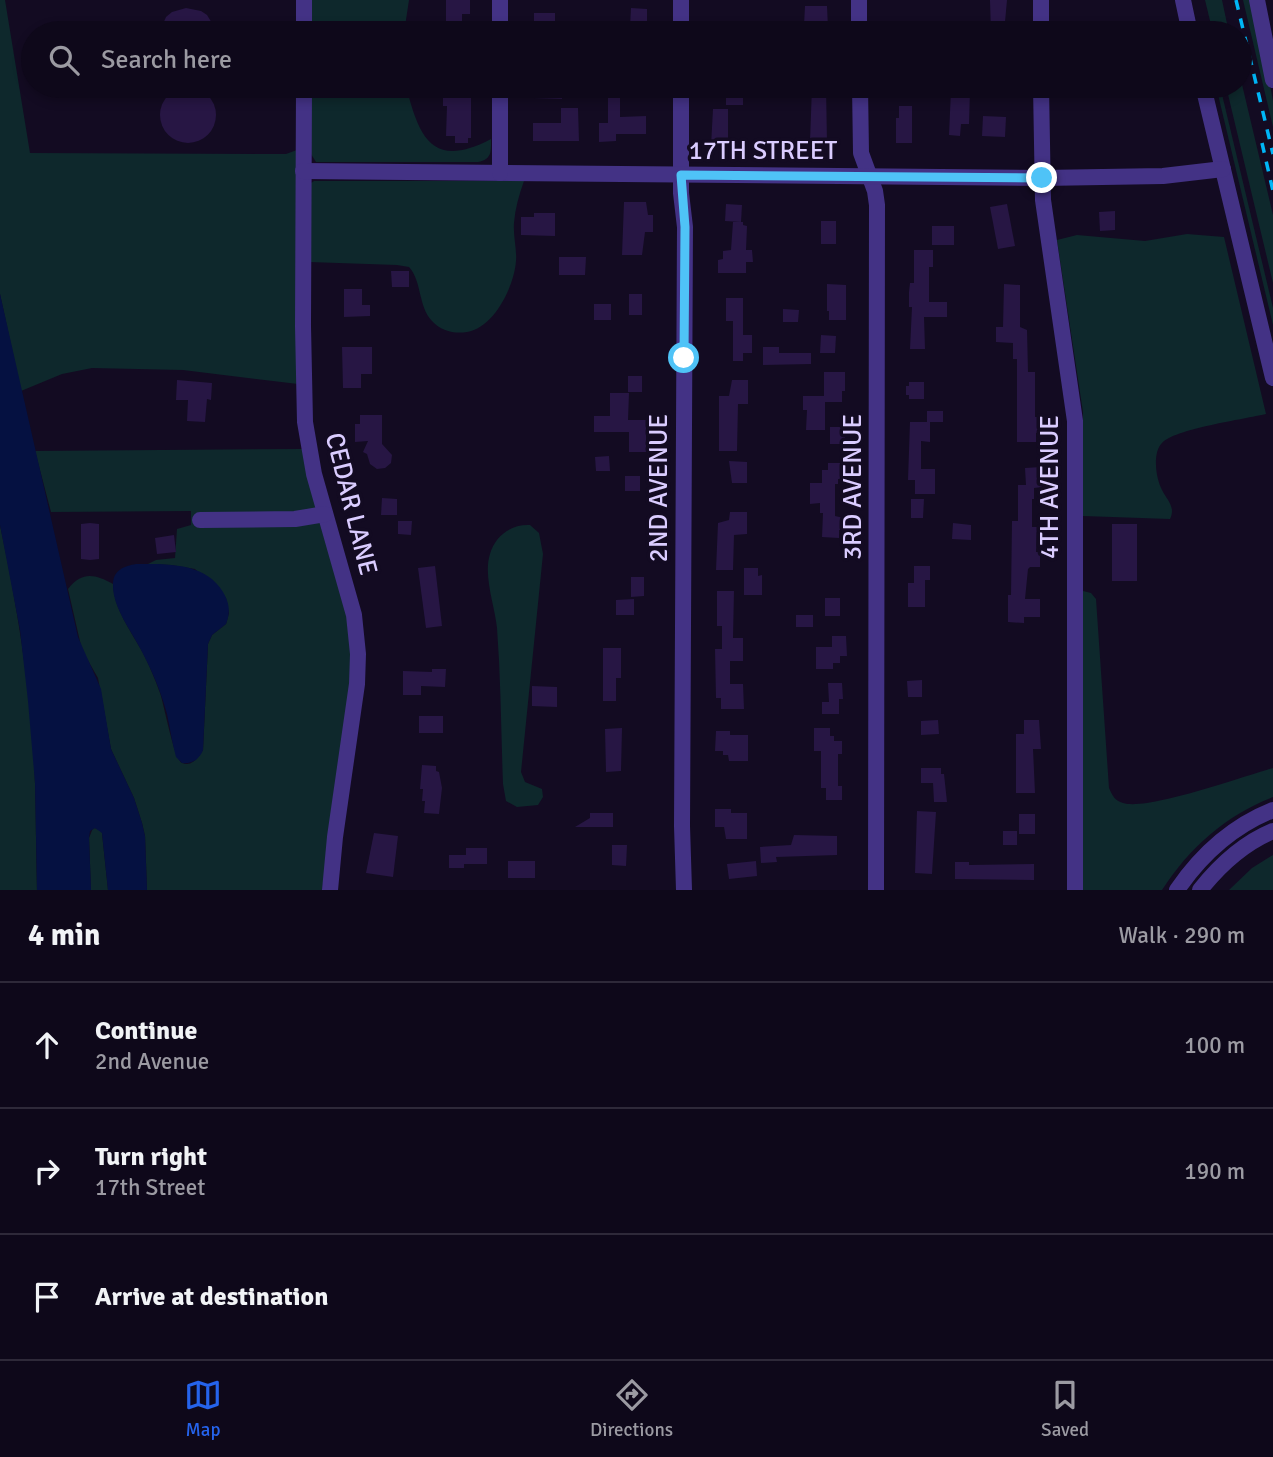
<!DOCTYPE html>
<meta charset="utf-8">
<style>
:root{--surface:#0e081a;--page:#1c1627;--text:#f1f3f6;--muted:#9b9aa2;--line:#2e2939;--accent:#2563eb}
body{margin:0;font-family:Signika,sans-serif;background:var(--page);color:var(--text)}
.stop{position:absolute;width:21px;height:21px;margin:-16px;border:5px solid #4fc3f7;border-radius:50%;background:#fff}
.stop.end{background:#4fc3f7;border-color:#fff;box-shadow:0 2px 7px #0008}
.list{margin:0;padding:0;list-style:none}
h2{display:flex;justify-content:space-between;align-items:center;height:91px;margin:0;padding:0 28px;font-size:30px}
h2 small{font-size:23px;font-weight:400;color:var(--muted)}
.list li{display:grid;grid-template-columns:46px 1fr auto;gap:21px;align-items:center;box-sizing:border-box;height:126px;padding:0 28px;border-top:2px solid var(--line)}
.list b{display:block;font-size:26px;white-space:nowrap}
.list p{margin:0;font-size:23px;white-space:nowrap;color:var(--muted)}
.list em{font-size:23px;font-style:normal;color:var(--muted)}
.icon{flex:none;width:38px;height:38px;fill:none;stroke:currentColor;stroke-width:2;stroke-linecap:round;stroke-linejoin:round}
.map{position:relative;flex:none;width:1273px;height:890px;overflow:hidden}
.search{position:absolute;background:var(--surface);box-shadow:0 4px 10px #0003;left:21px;right:21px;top:21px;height:77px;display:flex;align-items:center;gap:18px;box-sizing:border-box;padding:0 24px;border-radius:38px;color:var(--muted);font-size:26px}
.sheet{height:469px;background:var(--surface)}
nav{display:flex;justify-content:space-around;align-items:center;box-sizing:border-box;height:98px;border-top:2px solid var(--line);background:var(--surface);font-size:19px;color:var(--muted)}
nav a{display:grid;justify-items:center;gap:4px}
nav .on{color:var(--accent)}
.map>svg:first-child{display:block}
</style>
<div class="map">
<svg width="1273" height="890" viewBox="0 0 1273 890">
<rect width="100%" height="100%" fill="#130b22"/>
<g fill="#0e282c">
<polygon points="0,0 5,0 30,153 286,154 297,150 298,384 183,370 92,368 62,374 21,391 0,294"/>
<polygon points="310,0 409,0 404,33 310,33"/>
<polygon points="1205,0 1222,0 1229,33 1213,33"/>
<polygon points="1243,0 1254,0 1273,101 1273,127"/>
<polygon points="1240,76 1273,215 1273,283 1226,86 1240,86"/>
<path d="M310,86h96c13,51 26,84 85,53 0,13 1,20 -13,23h-162l-5,-8z"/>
<polygon points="1216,86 1220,86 1273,308 1273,325"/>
<path d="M314,181h210c-5,14 -9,28 -10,42 -1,13 3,26 2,38 -2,26 -22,67 -49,71 -13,2 -26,-1 -35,-11 -14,-15 -10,-40 -23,-54l-12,-2 -88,-3 2,-79z"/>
<path d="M1187,234l37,3 42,177c-21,5 -92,15 -104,29 -10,10 -6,36 0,47 5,10 14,17 8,29l-87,-3v-104l-26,-172 20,-5 68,6z"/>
<path d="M303,449l46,171 3,57 -30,213h-175l-2,-54 -3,-13 -8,-25 -23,-49 -13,-71 -16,-28 -14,-61c14,-18 27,-15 45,-5 1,25 18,47 30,69 6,12 12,26 17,40 4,11 14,67 22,70 11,4 16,-6 21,-13l5,-106 4,-9 14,-11 3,-11 -3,-15 -31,-29 -24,-4 -23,-1 8,-4 19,-2 2,-29 14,-4v-14l-140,1 -16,-61z"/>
<path d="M0,525c18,85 32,172 35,258 1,36 1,72 2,107h-37z"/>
<path d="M530,525l9,8 4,21 -22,218 4,10 17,7 1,8 -5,8 -21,2 -11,-6 -3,-17c-2,-52 -2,-104 -6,-156 -2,-22 -14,-52 -7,-74 5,-18 21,-30 40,-29z"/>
<path d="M1083,591l8,2 5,6 13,189c3,7 6,13 14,15 25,8 121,-27 150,-35v29c-47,18 -84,51 -111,93h-79z"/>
<polygon points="93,828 100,829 102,833 108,890 91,890 89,838"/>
<polygon points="1273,855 1273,890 1229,890 1252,868"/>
</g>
<g fill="#051141">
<polygon points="0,294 78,637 101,689 111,749 134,798 142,823 145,836 147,890 108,890 102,833 95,828 90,831 89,838 91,890 37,890 35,783 28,701 20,630 0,525"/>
<path d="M136,564c30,0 69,-2 87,28 6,10 8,20 3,32l-14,11 -4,9 -5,106c-4,10 -11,14 -21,13l-6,-6c-4,-14 -6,-29 -9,-43 -8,-30 -22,-59 -38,-85 -8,-14 -17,-30 -16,-46 1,-13 11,-17 23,-19z"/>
</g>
<g fill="#271644">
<polygon points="446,0 470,0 470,14 462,14 462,27 446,27"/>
<polygon points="990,0 1007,0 1004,33 991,33"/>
<polygon points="805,6 827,6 828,28 813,28 813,26 804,25"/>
<polygon points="186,8 201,11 207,15 218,33 159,33 166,17 172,12"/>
<polygon points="631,8 647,9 647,27 630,27"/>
<polygon points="534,13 555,13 555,30 534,29"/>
<polygon points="778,21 790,21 790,33 777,33"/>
<polygon points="892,21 910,22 910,33 892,33"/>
<polygon points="929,22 946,23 946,33 929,33"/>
<polygon points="443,86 471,86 471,138 468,138 468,143 455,143 455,136 446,136 447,106 443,106"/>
<polygon points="534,86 563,87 562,99 534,98"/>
<polygon points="812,86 826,86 827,143 810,142"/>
<circle cx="188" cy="115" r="28"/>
<polygon points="951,90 970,90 969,124 961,124 960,136 949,135"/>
<rect x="726" y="91" width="17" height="14"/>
<polygon points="608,92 620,92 620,117 646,116 646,134 616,134 616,141 599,142 599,123 608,123"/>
<polygon points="899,106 912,106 912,143 896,143 896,118 899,118"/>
<polygon points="561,108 578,108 579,141 533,141 533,123 561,123"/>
<polygon points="713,109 728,109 728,146 711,146"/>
<polygon points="983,116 1006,117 1005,137 982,136"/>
<polygon points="624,202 646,202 648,215 653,215 653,232 645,232 642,255 622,255"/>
<polygon points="726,204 742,205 741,222 725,221"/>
<polygon points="1007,204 1015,246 998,249 990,207"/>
<polygon points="1115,211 1115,230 1100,231 1099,212"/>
<polygon points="534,213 555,213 555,236 521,235 521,217 534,217"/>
<rect x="821" y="221" width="15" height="23"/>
<polygon points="733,222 743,222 743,225 747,226 746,250 752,250 753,262 746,262 746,273 718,273 718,260 723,259 723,251 731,250"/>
<rect x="932" y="226" width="22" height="19"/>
<polygon points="914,250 933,250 933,267 929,267 929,302 947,302 947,317 924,317 925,349 910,349 912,307 909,307 909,292 910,283 914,283"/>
<polygon points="559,257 586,257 585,275 559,275"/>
<polygon points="391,271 409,271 409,287 392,287"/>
<polygon points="827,284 846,285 846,320 829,320 829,311 827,311"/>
<polygon points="1004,284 1020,285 1020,327 1027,330 1028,372 1035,372 1035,417 1041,417 1040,433 1036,433 1036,442 1017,442 1017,359 1013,359 1013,343 996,342 996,327 1003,327"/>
<polygon points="344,289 362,289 362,305 370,305 370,316 344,317"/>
<rect x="629" y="294" width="13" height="21"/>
<polygon points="726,298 743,298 743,335 752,335 752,353 743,353 743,361 733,361 733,321 726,321"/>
<rect x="594" y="304" width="17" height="16"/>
<polygon points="783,309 799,310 798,322 783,322"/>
<polygon points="821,335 836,336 835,353 820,353"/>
<polygon points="342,347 372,347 372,374 361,374 361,388 343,388"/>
<polygon points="763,347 779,347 779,353 811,353 811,364 763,365"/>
<polygon points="824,372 845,372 845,391 842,391 842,402 825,402 825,430 806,430 807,410 803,410 803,396 824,396"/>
<rect x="628" y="376" width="14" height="16"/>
<polygon points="177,380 212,383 211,400 207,399 205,422 187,421 188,400 176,400"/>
<polygon points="732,380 748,380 748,404 738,404 737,451 719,451 719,396 729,396"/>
<polygon points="909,382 924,382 924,399 909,399 909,395 906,395 906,386 909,386"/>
<polygon points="610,393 629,393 628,420 646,420 646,452 629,452 629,432 594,432 594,416 610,416"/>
<rect x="927" y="411" width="16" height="11"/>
<polygon points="360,415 382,415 382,444 392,455 391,463 385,468 377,469 370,464 367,454 363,452 368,441 355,442 355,424 360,424"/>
<polygon points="910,422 930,422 930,442 921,441 921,469 935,469 935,494 915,494 915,480 908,480"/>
<rect x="830" y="427" width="15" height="17"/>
<polygon points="609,456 610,471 596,471 595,457"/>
<polygon points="729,461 747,462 747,483 732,483"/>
<polygon points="828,463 844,463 844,479 838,479 838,484 835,484 835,516 844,518 844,530 839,530 839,538 822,537 823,513 820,513 820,503 810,504 810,483 822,483 822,470 828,470"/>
<polygon points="1041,467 1042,487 1034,488 1034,499 1032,499 1032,527 1037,527 1036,552 1040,552 1040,567 1030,567 1028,569 1025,599 1040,599 1040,617 1024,617 1024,623 1008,622 1008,595 1011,595 1012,521 1018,521 1018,485 1026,485 1025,468"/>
<rect x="625" y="476" width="15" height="15"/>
<polygon points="382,498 397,499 397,515 381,515"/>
<polygon points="911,499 924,499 923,518 911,518"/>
<polygon points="730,512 747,512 747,534 734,535 733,570 716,570 718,523 729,520"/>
<polygon points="398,521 412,521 411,535 398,534"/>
<polygon points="90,523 99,524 99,559 90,560 81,559 81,524"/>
<polygon points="953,523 971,525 971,540 952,539"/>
<rect x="1112" y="524" width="25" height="57"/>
<polygon points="174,535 176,552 157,554 155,538"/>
<polygon points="435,566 442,626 426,628 418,568"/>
<polygon points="914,566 930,566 930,580 925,580 925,607 908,607 908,583 914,583"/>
<polygon points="744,568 758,568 758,576 762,575 762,595 744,595"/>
<polygon points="631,577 644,577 644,596 631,597"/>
<polygon points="717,591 734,591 733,638 743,638 743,661 730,661 730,684 743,684 744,709 721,709 721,698 716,698 715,649 722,649 722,626 717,626"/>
<rect x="825" y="598" width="15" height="18"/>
<polygon points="634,599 634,615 616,615 616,600"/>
<rect x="796" y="615" width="17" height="12"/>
<polygon points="832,636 846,636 847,656 840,656 840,663 833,663 833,669 816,669 816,647 832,647"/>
<polygon points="603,648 621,648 621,678 616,678 616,701 603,701"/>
<polygon points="432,669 446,669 445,687 421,686 421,695 403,695 403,671 432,672"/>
<polygon points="922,680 922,697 908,697 907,681"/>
<polygon points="828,683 842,683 843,699 839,699 839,714 822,714 822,702 829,702"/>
<polygon points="532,686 557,687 557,707 532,706"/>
<rect x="419" y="716" width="24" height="17"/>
<polygon points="938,720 939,734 921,735 921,721"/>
<polygon points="1024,720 1039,720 1041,749 1033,749 1035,793 1016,793 1016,734 1024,734"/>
<polygon points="622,728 621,771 606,772 605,729"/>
<polygon points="814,728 830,728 830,736 834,736 834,741 842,741 842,754 838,754 838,786 842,786 842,800 826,800 826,788 821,788 821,751 814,751"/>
<polygon points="716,731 730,731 730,735 748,735 748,761 729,761 728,755 723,755 723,751 715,751"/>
<polygon points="422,765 436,766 436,771 439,772 442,788 439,814 424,813 425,801 422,801 423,789 420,789"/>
<polygon points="921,768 941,768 941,774 944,774 947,802 934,802 933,783 921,783"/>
<polygon points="715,809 731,809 731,813 747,813 747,839 726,839 724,827 715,827"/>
<polygon points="917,811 936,812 932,874 915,873"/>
<polygon points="590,813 613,813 613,827 575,827 590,818"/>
<rect x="1019" y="814" width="16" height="20"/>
<rect x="1003" y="831" width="14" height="14"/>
<polygon points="374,833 398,836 393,877 366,873"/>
<polygon points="794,835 837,836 837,855 776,857 777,862 761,863 760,847 791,845"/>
<polygon points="612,845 627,845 626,866 612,865"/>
<polygon points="466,848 487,848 487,864 464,864 464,868 449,868 449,855 466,855"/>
<rect x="508" y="861" width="27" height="17"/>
<polygon points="756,861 757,876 729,879 727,864"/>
<polygon points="955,862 969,862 969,865 1034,864 1034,880 955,879"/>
</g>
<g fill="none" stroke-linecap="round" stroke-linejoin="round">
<g stroke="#433285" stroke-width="16">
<polyline points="681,0 681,33"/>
<polyline points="859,0 859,33"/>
<polyline points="1041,0 1041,33"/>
<polyline points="1183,0 1190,33"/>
<polyline points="1257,0 1273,80"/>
<polyline points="304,33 304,0"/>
<polyline points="500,33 500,0"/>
<polyline points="304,86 303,326 305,422 314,474 354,615 358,654 357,684 335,837 330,890"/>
<polyline points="681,86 681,193 685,227 682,826 684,890"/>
<polyline points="860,86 861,153 875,191 877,205 876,890"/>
<polyline points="1041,86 1043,200 1075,421 1075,890"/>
<polyline points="1203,86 1273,378"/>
<polyline points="303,171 1042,178 1163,176 1223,169"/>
<polyline points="500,173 500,86"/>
<polyline points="200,520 295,519 325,514"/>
<path d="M1177,890c24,-35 56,-64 96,-80"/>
<path d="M1200,890c19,-24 44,-47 73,-59"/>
</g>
<g stroke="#00b6f7" stroke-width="3.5" stroke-dasharray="10 9" stroke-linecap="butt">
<polyline points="1236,0 1273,154"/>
<polyline points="1262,143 1273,191"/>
</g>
</g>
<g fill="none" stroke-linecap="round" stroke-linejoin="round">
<polyline stroke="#4fc3f7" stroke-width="9" points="684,358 685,227 681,175 1042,178"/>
</g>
<g text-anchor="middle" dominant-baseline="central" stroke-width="7" stroke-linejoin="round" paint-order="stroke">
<g font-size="26" fill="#daccff" stroke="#130b22">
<text x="763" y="151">17TH STREET</text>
<text transform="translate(853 487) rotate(-90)">3RD AVENUE</text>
<text transform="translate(1050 487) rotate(-90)">4TH AVENUE</text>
<text transform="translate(659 488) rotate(-90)">2ND AVENUE</text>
<text transform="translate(351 504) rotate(76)">CEDAR LANE</text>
</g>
</g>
</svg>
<div class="stop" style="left:684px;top:358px"></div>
<div class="stop end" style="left:1042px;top:178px"></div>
<div class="search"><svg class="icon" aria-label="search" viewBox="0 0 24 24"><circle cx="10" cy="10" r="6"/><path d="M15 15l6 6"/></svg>Search here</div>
</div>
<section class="sheet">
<h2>4 min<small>Walk · 290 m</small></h2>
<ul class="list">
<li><svg class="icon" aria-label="ahead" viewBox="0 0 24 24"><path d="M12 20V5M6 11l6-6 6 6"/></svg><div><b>Continue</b><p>2nd Avenue</p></div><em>100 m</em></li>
<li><svg class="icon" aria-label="right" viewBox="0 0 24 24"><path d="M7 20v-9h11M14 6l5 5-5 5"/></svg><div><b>Turn right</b><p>17th Street</p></div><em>190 m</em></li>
<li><svg class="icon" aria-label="arrive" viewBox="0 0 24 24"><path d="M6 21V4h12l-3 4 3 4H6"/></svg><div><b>Arrive at destination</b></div></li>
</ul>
</section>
<nav>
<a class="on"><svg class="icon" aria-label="map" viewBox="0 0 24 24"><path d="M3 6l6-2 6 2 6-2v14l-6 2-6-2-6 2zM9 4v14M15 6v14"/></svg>Map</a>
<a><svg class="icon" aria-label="directions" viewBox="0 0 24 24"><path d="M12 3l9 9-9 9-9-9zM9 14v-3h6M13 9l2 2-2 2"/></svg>Directions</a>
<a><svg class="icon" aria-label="saved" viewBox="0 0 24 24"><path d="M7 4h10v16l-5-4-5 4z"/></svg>Saved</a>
</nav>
